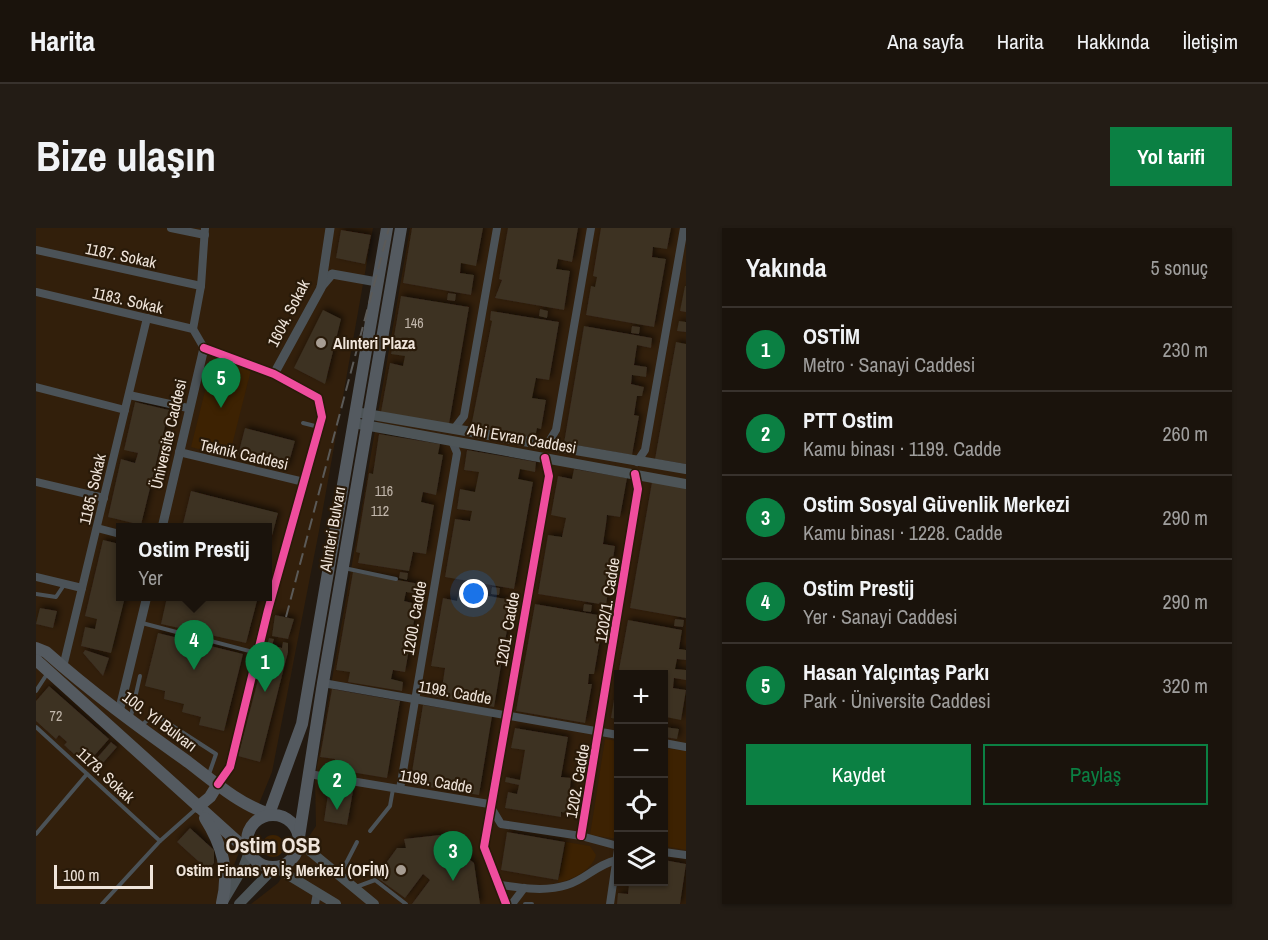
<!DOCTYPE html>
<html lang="tr">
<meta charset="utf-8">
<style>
:root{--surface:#1a130c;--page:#231c15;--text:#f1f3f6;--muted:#9f9e9d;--line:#38322d;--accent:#0b8043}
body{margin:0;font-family:"Archivo Narrow",sans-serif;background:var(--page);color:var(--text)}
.controls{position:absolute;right:18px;bottom:18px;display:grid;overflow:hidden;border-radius:0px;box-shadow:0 2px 4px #0004}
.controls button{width:54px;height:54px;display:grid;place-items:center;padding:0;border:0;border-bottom:2px solid var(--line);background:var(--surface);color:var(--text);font:30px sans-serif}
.scale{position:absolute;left:18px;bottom:15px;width:99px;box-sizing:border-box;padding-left:6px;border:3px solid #efe4da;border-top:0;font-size:16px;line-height:21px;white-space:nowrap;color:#efe4da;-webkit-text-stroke:4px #291a09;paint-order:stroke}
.you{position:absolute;left:438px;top:366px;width:21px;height:21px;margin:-15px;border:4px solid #fff;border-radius:50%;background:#1a73e8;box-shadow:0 0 0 9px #1a73e833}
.badge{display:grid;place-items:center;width:39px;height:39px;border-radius:50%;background:var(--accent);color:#fff;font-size:20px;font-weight:700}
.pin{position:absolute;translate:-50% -50px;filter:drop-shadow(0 2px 3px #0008)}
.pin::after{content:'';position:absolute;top:32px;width:21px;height:18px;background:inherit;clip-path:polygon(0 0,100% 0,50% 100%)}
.popup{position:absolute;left:80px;top:295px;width:156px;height:78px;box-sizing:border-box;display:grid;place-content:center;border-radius:0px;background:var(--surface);filter:drop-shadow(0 2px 4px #0005);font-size:20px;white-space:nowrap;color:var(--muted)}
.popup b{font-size:22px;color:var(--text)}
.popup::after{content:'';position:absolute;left:50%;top:100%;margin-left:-12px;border:12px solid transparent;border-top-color:var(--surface)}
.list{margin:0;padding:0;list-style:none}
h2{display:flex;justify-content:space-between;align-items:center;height:78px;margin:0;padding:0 24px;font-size:26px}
h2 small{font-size:20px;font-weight:400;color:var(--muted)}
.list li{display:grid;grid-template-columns:39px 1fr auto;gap:18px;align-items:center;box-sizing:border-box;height:84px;padding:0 24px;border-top:2px solid var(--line)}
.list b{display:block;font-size:22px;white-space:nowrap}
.list p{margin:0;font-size:20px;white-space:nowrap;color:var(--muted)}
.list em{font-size:20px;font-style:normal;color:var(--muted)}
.actions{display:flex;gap:12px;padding:18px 24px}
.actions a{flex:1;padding:14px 0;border:2px solid var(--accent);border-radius:0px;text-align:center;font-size:21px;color:var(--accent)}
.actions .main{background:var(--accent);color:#fff}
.icon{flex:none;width:33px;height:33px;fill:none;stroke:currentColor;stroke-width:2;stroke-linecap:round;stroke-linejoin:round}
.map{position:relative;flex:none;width:650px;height:676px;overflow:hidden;border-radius:0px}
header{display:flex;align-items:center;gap:36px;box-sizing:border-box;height:84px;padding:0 30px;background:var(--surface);border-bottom:2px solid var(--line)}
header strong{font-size:28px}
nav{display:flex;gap:33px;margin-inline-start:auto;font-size:21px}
.intro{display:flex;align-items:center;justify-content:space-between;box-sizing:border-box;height:144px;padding:0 36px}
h1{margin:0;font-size:42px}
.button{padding:15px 27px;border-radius:0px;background:var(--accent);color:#fff;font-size:21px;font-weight:700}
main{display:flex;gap:36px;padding:0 36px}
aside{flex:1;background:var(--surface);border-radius:0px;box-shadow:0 2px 4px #0004}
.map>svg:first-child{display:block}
</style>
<header>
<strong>Harita</strong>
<nav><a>Ana sayfa</a><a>Harita</a><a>Hakkında</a><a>İletişim</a></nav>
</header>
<div class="intro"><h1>Bize ulaşın</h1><a class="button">Yol tarifi</a></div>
<main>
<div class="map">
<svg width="650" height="676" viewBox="0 0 650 676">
<defs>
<filter id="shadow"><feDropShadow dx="2.5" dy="-2.5" stdDeviation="3" flood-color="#0009"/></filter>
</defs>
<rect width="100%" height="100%" fill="#221910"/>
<g fill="#321f0b" fill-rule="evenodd">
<path d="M0,0h337l-54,303 -47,241 -54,132h-182zM84,300h147v68h-147z"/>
<path d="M374,0h276v676h-435l27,-21 38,-57 -1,-48zM582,446h46v208h-46z"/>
</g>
<g fill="#3d2202">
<polygon points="185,130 215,142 193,229 155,219 177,131"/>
<polygon points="569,511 582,513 582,611 554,607"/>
<polygon points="628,520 650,523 650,622 628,618"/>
<circle cx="237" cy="618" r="11"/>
<path d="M530,614l24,4 6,9c-3,14 -24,26 -38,27z"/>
</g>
<g fill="#3c3024" filter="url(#shadow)">
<polygon points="376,0 447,0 440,38 425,35 424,45 438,47 435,67 367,55"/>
<polygon points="472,0 542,0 536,34 522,31 520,41 534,43 528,82 459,70 466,52 463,51"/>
<polygon points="565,0 635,0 631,21 617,19 616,29 630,31 618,99 550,87 555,58 559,59 561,49 557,48"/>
<polygon points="305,2 335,7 329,36 300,30"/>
<polygon points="649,58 650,58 650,84 644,83"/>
<polygon points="412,65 420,66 419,73 411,72"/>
<polygon points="365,68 433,79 413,196 345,184 354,135 367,138 369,128 355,126"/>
<polygon points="504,81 512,83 511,90 503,88"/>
<polygon points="287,82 305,91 289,156 258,140"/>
<polygon points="455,83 523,94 513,152 500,150 496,170 510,172 505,201 501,200 499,210 435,199 456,93 454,92"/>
<polygon points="643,93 650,94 650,104 641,103"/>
<polygon points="548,98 616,110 615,120 601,117 598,137 611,139 610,149 596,147 595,156 608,159 606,168 601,168 598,187 603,188 596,227 528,215"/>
<polygon points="596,98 604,99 603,106 595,105"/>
<polygon points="640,114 650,116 650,236 619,231"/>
<polygon points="99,174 133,182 105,297 72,289 85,231 99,235 102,225 88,222"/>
<polygon points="209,200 259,213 251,241 202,227"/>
<polygon points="343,206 404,216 402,226 407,227 400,267 387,264 385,274 398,277 390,326 377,324 373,343 322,335 324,325 320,324 333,245 337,246"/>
<polygon points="431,222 500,234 499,244 484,241 482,251 497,254 478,361 409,349 419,291 434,293 436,283 421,281 424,261 439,264 443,244 428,242"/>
<polygon points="538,241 591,250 584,289 571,287 570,296 567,316 579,318 570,377 502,366 512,307 526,309 530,290 515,287 522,248 536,251"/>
<polygon points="616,254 650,260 650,390 594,380"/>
<polygon points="155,263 242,285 232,323 231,300 146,300"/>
<polygon points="67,312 84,316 84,369 89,369 75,425 45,418 49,399 59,401 61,391 49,388"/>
<polygon points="317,344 384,356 383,366 370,364 368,373 381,376 369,444 357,442 355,451 367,454 366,463 312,454 314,444 300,442"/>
<polygon points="364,344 372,345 371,352 363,350"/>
<polygon points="456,359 464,360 463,367 455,366"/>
<polygon points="423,363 476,372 458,479 390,467 391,457 406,460 409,440 395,438 407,370 421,373"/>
<polygon points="131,369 222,369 210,415 125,396"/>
<polygon points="499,376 568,388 558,446 553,446 552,456 556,456 549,495 480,483"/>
<polygon points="548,376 556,377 555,384 547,383"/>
<polygon points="4,380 21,383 17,400 0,396"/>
<polygon points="239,387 258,391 252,411 236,408"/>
<polygon points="639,391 648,392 647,399 638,398"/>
<polygon points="592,392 646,402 643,421 650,422 650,432 641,431 639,441 650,442 650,452 638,450 637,460 650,462 645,492 630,489 629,499 643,501 641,511 628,509 628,446 582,447"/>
<polygon points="122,405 207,426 188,503 163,497 165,489 146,484 148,476 128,471 129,463 109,458"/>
<polygon points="233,410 238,411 236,417 246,420 247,414 252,415 252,424 224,534 202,528"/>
<polygon points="49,422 73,430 67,448 47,425"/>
<polygon points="581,453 582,453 582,491 575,490"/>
<polygon points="13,458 73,511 50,537 28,517 31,514 23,507 20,511 0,493 0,473"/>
<polygon points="296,461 364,473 351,550 297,541 299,531 284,529"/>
<polygon points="387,477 456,488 443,567 374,556"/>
<polygon points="479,500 532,509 525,549 535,550 534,560 536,561 532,585 525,584 525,589 469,580 472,564 481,566 483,557 469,554 470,549 484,552 489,522 475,520"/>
<polygon points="75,514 81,519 66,536 60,531"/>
<polygon points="60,534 65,539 60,545 55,541"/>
<polygon points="293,559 317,563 311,597 288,593"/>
<polygon points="154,600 178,622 178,635 172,642 141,614"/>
<polygon points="471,604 529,614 522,652 465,642"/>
<polygon points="404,607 438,635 444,676 376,676 394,652 387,646 369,670 340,649 361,620 370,620 368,611"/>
<polygon points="628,632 650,636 644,676 581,676 582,665 592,666 593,656 584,654 627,654"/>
</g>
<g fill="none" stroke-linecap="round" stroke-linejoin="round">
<g stroke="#4b5257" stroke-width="4">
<polyline points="267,195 283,199"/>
<polyline points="308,340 360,351"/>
<polyline points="0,366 20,369 28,357"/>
<polyline points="106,395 221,425"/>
<polyline points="0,463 11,446"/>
<polyline points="95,488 104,448"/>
<polyline points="105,498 118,486 180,526 173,546"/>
<polyline points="0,499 124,613"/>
<polyline points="334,603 354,578 357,561"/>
<polyline points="0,606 51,546"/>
<polyline points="304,647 321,614"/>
<polyline points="320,659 339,652 370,676"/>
<polyline points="66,676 124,613 160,581"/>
<polyline points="489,676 496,676"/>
</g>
<g stroke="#4b5257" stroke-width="8">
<polyline points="135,0 169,7"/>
<polyline points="0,22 165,58"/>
<polyline points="0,64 157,101 168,120 238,146 282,170"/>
<polyline points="157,101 165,58 169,0"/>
<polyline points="0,159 89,182"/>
<polyline points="93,167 152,180"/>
<polyline points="418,201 428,188 461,0"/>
<polyline points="511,217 520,202 555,0"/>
<polyline points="143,224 268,254"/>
<polyline points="601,234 609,222 648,0"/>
<polyline points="0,254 68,270"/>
<polyline points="61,300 84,306"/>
<polyline points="0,349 46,360"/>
<polyline points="27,439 111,90"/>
<polyline points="287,455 582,507"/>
<polyline points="628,515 650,519"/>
<polyline points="273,546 453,576 465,596 545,608 582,618"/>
<polyline points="364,561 421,225 416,213"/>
<polyline points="545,608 602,261 599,246"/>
<polyline points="628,624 650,627"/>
<path d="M465,657c20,3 45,7 66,0 18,-5 30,-21 50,-25"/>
<polyline points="279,676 281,665"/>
<polyline points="470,676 448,619 513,248 509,230"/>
<polyline points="476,676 488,660"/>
<polyline points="574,676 582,621"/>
</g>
<g stroke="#4b5257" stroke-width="9">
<polyline points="285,59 296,46 341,54"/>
<polyline points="238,146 285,60 294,0"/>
<polyline points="126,300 168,120"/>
<polyline points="83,484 111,368"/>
<polyline points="182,556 194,539 232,382 286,189 282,170"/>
</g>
<g stroke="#4d5457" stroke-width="10">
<polyline points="325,185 650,241"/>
<polyline points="323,196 650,256"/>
<polyline points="263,609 275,624 338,676"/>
<polyline points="188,672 207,640 213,624"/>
<polyline points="203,676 239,639 300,676"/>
</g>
<g stroke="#545a60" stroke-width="12">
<path d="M0,420l10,4c45,40 93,75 142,110 25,19 51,42 81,52"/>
<polyline points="0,432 213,624"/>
<polyline points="162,579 174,569 182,556"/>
<polyline points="233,586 266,496 351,0"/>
<circle cx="237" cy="613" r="26"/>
<path d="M169,590c17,27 25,53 17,85"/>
<polyline points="263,609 287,455 365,0"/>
</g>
<polyline stroke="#5b5a58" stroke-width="2" stroke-dasharray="12 6" stroke-linecap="butt" points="250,389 353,0"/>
<g stroke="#291a09" stroke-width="11">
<g id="cycleway">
<polyline points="168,120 238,146 282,170 286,189 232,382 194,539 182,556"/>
<polyline points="545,608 602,261 599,246"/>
<polyline points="470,676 448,619 513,248 509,230"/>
</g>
</g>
<use href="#cycleway" stroke="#ef4d9e" stroke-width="8"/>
</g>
<g fill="#a79d93" stroke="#291a09" stroke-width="2">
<circle cx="285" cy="115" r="6"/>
<circle cx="365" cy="642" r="6"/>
</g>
<g text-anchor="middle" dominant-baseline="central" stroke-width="4.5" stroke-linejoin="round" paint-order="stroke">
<g font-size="14" fill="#c2b7ac">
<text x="378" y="95">146</text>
<text x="348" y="263">116</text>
<text x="344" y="283">112</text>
<text x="20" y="488">72</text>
</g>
<g font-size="16" fill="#efe4da" stroke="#291a09">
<text transform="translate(85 27) rotate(12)">1187. Sokak</text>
<text transform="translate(92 72) rotate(13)">1183. Sokak</text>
<text transform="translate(252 85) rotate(-63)">1604. Sokak</text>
<text transform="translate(132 206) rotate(-77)">Üniversite Caddesi</text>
<text transform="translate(486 210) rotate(10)">Ahi Evran Caddesi</text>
<text transform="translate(208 226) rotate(13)">Teknik Caddesi</text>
<text transform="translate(56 261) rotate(-77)">1185. Sokak</text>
<text transform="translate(296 301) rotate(-80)">Alınteri Bulvarı</text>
<text transform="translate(571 372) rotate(-81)">1202/1. Cadde</text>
<text transform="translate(378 390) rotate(-80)">1200. Cadde</text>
<text transform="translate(471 401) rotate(-80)">1201. Cadde</text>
<text transform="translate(419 464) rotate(10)">1198. Cadde</text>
<text transform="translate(124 493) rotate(37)">100. Yıl Bulvarı</text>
<text transform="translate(70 547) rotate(43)">1178. Sokak</text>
<text transform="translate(400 553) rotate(10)">1199. Cadde</text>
<text transform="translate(541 553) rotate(-80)">1202. Cadde</text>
</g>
<g font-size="16" font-weight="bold" fill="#efe4da" stroke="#291a09" text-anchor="start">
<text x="297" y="115">Alınteri Plaza</text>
<text x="353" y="642" text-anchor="end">Ostim Finans ve İş Merkezi (OFİM)</text>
</g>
<g font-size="22" font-weight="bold" fill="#efe4da" stroke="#291a09">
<text x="237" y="617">Ostim OSB</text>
</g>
</g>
</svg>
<div class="controls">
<button>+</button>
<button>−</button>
<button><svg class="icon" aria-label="locate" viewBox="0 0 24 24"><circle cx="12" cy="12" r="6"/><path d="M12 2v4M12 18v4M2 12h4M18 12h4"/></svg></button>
<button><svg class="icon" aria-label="layers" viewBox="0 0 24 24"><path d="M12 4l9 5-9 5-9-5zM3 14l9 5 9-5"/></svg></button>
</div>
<div class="scale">100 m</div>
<div class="you"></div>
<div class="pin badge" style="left:229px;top:464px">1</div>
<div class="pin badge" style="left:301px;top:582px">2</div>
<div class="pin badge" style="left:417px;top:653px">3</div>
<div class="pin badge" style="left:158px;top:442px">4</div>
<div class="popup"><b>Ostim Prestij</b>Yer</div>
<div class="pin badge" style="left:185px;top:180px">5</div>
</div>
<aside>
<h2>Yakında<small>5 sonuç</small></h2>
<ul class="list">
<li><span class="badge">1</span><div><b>OSTİM</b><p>Metro · Sanayi Caddesi</p></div><em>230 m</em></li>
<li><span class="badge">2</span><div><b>PTT Ostim</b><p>Kamu binası · 1199. Cadde</p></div><em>260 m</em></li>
<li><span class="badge">3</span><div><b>Ostim Sosyal Güvenlik Merkezi</b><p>Kamu binası · 1228. Cadde</p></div><em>290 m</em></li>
<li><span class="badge">4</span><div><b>Ostim Prestij</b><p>Yer · Sanayi Caddesi</p></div><em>290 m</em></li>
<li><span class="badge">5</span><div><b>Hasan Yalçıntaş Parkı</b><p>Park · Üniversite Caddesi</p></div><em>320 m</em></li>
</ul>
<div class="actions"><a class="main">Kaydet</a><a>Paylaş</a></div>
</aside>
</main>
